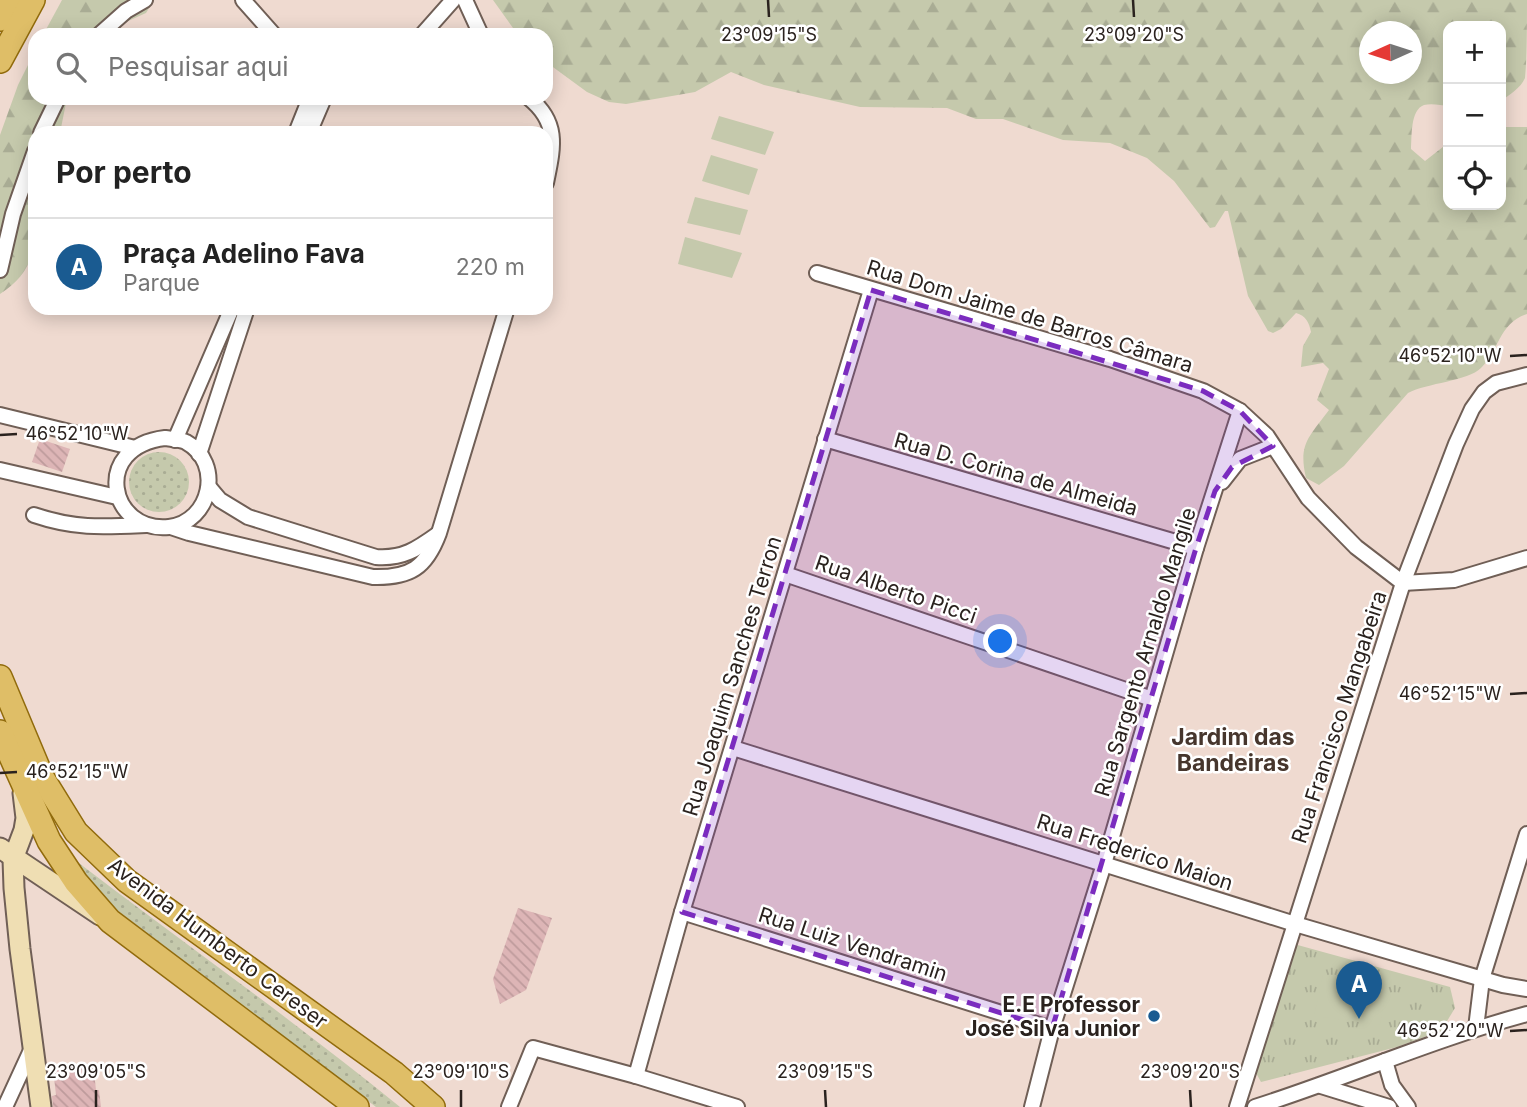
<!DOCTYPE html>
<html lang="pt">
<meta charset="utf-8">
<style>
:root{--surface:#fff;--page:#f2f2f2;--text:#222;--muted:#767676;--line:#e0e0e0;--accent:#1a5b91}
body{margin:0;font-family:Inter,sans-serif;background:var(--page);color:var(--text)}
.controls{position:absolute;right:21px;top:21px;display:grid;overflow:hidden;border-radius:14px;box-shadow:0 4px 18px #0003}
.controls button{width:63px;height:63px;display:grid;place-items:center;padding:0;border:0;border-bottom:2px solid var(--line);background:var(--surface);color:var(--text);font:35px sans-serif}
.compass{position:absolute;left:1359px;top:21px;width:63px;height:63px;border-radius:50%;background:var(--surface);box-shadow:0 4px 18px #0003;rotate:267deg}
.you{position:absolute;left:1001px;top:642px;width:24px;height:24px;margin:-18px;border:5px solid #fff;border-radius:50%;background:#1a73e8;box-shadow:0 0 0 10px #1a73e833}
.badge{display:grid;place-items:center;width:46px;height:46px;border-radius:50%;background:var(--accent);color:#fff;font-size:23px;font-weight:700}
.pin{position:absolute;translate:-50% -58px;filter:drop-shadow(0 2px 4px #0008)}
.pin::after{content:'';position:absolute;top:37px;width:24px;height:21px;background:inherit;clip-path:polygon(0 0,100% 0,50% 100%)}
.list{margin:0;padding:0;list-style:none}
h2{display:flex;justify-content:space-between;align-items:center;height:91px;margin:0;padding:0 28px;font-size:30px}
h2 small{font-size:23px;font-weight:400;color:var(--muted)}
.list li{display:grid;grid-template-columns:46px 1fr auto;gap:21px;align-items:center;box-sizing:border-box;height:98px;padding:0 28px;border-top:2px solid var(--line)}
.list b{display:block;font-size:26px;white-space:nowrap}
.list p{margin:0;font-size:23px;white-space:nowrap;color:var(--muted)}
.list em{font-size:23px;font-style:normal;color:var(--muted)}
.icon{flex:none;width:38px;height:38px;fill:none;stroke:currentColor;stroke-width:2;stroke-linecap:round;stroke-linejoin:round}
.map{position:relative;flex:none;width:1527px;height:1107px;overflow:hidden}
.search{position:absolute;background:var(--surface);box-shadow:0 4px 18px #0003;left:28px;top:28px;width:525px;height:77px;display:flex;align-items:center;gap:18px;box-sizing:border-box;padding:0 24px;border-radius:21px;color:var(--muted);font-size:26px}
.panel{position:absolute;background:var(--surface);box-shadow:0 4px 18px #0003;left:28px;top:126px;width:525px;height:189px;border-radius:21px}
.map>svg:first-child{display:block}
</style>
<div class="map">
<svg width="1527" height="1107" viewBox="0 0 1527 1107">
<defs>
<pattern id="grass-dots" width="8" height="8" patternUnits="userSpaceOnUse" patternTransform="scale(1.75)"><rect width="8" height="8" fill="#c5c9ac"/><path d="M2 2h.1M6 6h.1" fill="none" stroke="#a9ac94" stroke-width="1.8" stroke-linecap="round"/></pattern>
<pattern id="forest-firs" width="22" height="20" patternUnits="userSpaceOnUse" patternTransform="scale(1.75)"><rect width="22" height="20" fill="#c5c9ac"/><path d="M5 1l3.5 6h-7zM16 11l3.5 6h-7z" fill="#a9ac94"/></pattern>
<pattern id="park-tufts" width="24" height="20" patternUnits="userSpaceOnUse" patternTransform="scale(1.75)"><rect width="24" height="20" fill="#c5c9ac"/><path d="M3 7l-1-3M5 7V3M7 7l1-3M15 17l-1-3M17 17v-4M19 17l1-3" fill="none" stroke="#a9ac94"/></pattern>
<pattern id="building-back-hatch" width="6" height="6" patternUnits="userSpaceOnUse" patternTransform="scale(1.75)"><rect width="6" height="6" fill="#ddb5b6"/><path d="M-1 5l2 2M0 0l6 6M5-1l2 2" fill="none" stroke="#be9b9c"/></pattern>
</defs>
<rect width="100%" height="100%" fill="#efdad0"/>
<g fill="url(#grass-dots)">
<circle cx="159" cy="482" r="30"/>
<path d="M67,854c111,85 225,165 333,253h-24l-271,-206z"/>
</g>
<g fill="url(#forest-firs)" fill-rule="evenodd">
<polygon points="62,0 154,0 146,13 97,35 43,35"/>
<path d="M493,0h1034c0,18 0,63 -2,78 -4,10 -16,17 -24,23v-75h-53v80c-7,-1 -17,-3 -24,-1 -14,5 -12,32 -13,44l14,12 23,-18v62h53v-78h26v187c-29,10 -27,36 -46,54 -13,13 -54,15 -73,25l-64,73 -25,19 -13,-7c-8,-34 3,-41 23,-68l-12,-10 12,-31 -6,-6 -22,4 2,-21 8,-14c-2,-10 -5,-16 -15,-19l-15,16 -8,4 -5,-2 -20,-35 -20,-85h-3l-10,16 -5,1 -36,-47 -27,-23 -37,-15 -47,-3 -60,-21h-27l-29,-11 -87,-1 -96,-22 -33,-13 -36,20 -69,12 -17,-2 -22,-10 -41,-30v-27h-28zM1370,32h42v42h-42z"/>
<path d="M35,51v47h32l-7,35h-25v112c-6,23 -15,36 -35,49v-159l18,-50z"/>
</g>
<polygon fill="url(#park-tufts)" points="1294,944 1450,987 1455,1008 1441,1031 1397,1047 1261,1082 1255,1071"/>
<g fill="#c5c9ac">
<polygon points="719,116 774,132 765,155 711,139"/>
<polygon points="711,155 758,169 749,195 702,181"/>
<polygon points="695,197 748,210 740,235 687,223"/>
<polygon points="685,237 742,253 732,278 678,264"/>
<polygon points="1323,975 1387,986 1380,1025 1314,1016"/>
</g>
<g fill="url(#building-back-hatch)">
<polygon points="40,439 70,449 62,472 32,462"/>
<polygon points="518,908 552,918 526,990 500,1004 493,979"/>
<polygon points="93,1063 96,1090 99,1090 101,1107 53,1107 52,1096 56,1095 53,1068"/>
</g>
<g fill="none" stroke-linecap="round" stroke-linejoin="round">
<g stroke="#705f56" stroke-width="18">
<g id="street">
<polyline points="243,0 274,35"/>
<polyline points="465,0 481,35"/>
<polyline points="99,35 126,11 145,0"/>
<polyline points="422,35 453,0"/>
<path d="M529,98c31,25 24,50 17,85"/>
<polyline points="41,133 58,98"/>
<polyline points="296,133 310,98"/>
<polyline points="309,133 324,98"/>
<polyline points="0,270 13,214 35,151"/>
<polyline points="817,273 1110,359 1203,391 1240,411 1267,436 1308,498 1356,547 1403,583 1454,580 1527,558"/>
<polyline points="0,415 135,448"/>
<path d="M165,438c6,1 15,1 21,4 38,21 25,80 -17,85 -60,6 -78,-80 -4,-89z"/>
<polyline points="825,439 1196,548"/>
<polyline points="175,440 232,308"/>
<polyline points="199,454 247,308"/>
<polyline points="0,470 117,497"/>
<polyline points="1222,482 1240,459 1273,446"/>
<path d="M209,487l11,13 28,17 128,40c27,2 41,-8 62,-23"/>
<path d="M34,515c41,14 69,12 112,10"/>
<path d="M171,527l18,6 184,44c37,1 53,-9 66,-44l68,-225"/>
<polyline points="785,574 1152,699"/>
<polyline points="733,748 1295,924 1503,985 1527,989"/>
<polyline points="682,912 1052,1029"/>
<polyline points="1476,1028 1482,979 1527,834"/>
<polyline points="1385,1061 1392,1085 1408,1107"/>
<polyline points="636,1076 682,912 871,290"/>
<polyline points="1321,1086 1389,1107"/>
<polyline points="5,1107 33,1046"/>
<polyline points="509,1107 533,1048 636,1076 737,1107"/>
<polyline points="1032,1107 1052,1029 1104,864 1196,548 1240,411"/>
<polyline points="1237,1107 1403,583 1456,444 1472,409 1484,392 1496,383 1527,375"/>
<path d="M1255,1107c91,-29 179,-68 272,-93"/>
</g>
</g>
<g stroke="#705f56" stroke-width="23">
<g id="secondary">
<polyline points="23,793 26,818 24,830 13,859 14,888 20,949 41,1107"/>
<polyline points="0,848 100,915"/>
</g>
</g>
<g stroke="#916b0c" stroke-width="26">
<g id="primary">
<polyline points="0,19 10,0"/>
<polyline points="0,61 33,0"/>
<polyline points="0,677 42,777 76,832 127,881 394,1073 433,1107"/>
<polyline points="0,732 49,841 76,882 110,921 357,1107"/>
</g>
</g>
<use href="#street" stroke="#fff" stroke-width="14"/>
<use href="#secondary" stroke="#efdeb3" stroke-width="19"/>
<use href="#primary" stroke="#dfbe67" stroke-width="23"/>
</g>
<path fill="#7b2cbf" fill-opacity="0.2" stroke="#7b2cbf" stroke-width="5" stroke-dasharray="14 9" stroke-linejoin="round" d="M871,290l332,101 37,20 33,35 -41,21 -17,24 -19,57 -144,481 -370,-117z"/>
<path fill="none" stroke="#2a221e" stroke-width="2.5" d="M768,0l1,17M1133,0l1,17M1510,356l17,-1M0,435l17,-1M1510,694l17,-1M0,773l17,-1M1510,1031l17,-1M96,1090v17M461,1090v17M825,1090l1,17M1190,1090l1,17"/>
<circle fill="#1a5b91" stroke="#fff" stroke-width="2.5" cx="1154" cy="1016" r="7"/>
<g text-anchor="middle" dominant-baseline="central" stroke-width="5" stroke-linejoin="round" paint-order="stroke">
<g font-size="21" fill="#2a221e" stroke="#fff">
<text transform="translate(1030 316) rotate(17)">Rua Dom Jaime de Barros Câmara</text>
<text transform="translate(1016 474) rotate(16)">Rua D. Corina de Almeida</text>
<text transform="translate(896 589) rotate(19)">Rua Alberto Picci</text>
<text transform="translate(1145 652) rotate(-73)">Rua Sargento Arnaldo Mangile</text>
<text transform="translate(732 676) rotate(-73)">Rua Joaquim Sanches Terron</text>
<text transform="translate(1339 717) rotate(-72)">Rua Francisco Mangabeira</text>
<text transform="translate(1135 852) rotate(18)">Rua Frederico Maion</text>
<text transform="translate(218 943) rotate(37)">Avenida Humberto Cereser</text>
<text transform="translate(853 944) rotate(18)">Rua Luiz Vendramin</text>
</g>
<g font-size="21" font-weight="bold" fill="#2a221e" stroke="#fff" text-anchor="end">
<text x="1140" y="1004">E.E Professor<tspan x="1140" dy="24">José Silva Junior</tspan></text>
</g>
<g font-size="23" font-weight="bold" fill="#46362d" stroke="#fff">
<text x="1233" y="737">Jardim das<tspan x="1233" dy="26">Bandeiras</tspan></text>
</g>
</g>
<g font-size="18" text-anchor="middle" fill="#2a221e" stroke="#fff" stroke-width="5" stroke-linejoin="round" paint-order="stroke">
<text x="769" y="41">23°09'15"S</text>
<text x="1134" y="41">23°09'20"S</text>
<text x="1450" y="362">46°52'10"W</text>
<text x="77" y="440">46°52'10"W</text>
<text x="1450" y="700">46°52'15"W</text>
<text x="77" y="778">46°52'15"W</text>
<text x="1450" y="1037">46°52'20"W</text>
<text x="96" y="1078">23°09'05"S</text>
<text x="461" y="1078">23°09'10"S</text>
<text x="825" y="1078">23°09'15"S</text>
<text x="1190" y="1078">23°09'20"S</text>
</g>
</svg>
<div class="controls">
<button>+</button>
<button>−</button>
<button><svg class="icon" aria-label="locate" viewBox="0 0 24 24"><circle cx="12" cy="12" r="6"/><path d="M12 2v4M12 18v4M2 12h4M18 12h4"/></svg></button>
</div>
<svg class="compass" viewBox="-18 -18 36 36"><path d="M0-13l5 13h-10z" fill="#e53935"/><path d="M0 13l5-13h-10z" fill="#767676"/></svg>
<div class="you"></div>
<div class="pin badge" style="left:1359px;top:1019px">A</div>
<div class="search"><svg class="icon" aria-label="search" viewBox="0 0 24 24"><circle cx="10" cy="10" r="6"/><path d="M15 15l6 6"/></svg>Pesquisar aqui</div>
<section class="panel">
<h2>Por perto<small></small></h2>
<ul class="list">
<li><span class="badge">A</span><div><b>Praça Adelino Fava</b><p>Parque</p></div><em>220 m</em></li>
</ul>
</section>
</div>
